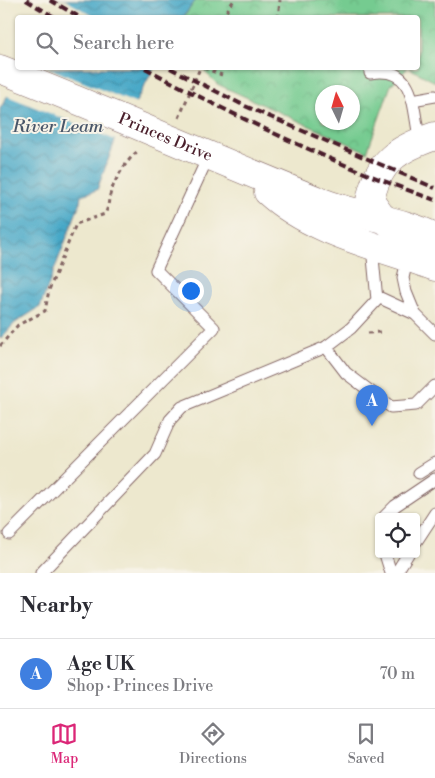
<!DOCTYPE html>
<meta charset="utf-8">
<style>
:root{--surface:#fff;--page:#f2f2f3;--text:#2b2b33;--muted:#7c7c81;--line:#e1e1e2;--accent:#db2777}
body{margin:0;font-family:"Libre Bodoni",serif;background:var(--page);color:var(--text)}
.controls{position:absolute;right:15px;bottom:15px;display:grid;overflow:hidden;border-radius:5px;box-shadow:0 1px 4px #0004}
.controls button{width:45px;height:45px;display:grid;place-items:center;padding:0;border:0;border-bottom:1px solid var(--line);background:var(--surface);color:var(--text);font:25px sans-serif}
.compass{position:absolute;left:315px;top:85px;width:45px;height:45px;border-radius:50%;background:var(--surface);box-shadow:0 1px 4px #0004;rotate:355deg}
.you{position:absolute;left:190px;top:290px;width:18px;height:18px;margin:-12px;border:4px solid #fff;border-radius:50%;background:#1a73e8;box-shadow:0 0 0 8px #1a73e833}
.badge{display:grid;place-items:center;width:32px;height:32px;border-radius:50%;background:var(--accent);color:#fff;font-size:16px;font-weight:700}
.pin{position:absolute;translate:-50% -41px;filter:drop-shadow(0 1px 2px #0008)}
.pin::after{content:'';position:absolute;top:26px;width:18px;height:15px;background:inherit;clip-path:polygon(0 0,100% 0,50% 100%)}
.list{margin:0;padding:0;list-style:none}
h2{display:flex;justify-content:space-between;align-items:center;height:65px;margin:0;padding:0 20px;font-size:21px}
h2 small{font-size:16px;font-weight:400;color:var(--muted)}
.list li{display:grid;grid-template-columns:32px 1fr auto;gap:15px;align-items:center;box-sizing:border-box;height:70px;padding:0 20px;border-top:1px solid var(--line)}
.list b{display:block;font-size:19px;white-space:nowrap}
.list p{margin:0;font-size:16px;white-space:nowrap;color:var(--muted)}
.list em{font-size:16px;font-style:normal;color:var(--muted)}
.icon{flex:none;width:28px;height:28px;fill:none;stroke:currentColor;stroke-width:2;stroke-linecap:round;stroke-linejoin:round}
.map{position:relative;flex:none;width:435px;height:573px;overflow:hidden}
.search{position:absolute;background:var(--surface);box-shadow:0 1px 4px #0004;left:15px;right:15px;top:15px;height:55px;display:flex;align-items:center;gap:12px;box-sizing:border-box;padding:0 18px;border-radius:5px;color:var(--muted);font-size:19px}
.sheet{height:135px;background:var(--surface)}
nav{display:flex;justify-content:space-around;align-items:center;box-sizing:border-box;height:70px;border-top:1px solid var(--line);background:var(--surface);font-size:14px;color:var(--muted)}
nav a{display:grid;justify-items:center;gap:2px}
nav .on{color:var(--accent)}
.map>svg:first-child{display:block}
</style>
<div class="map">
<svg width="435" height="573" viewBox="0 0 435 573">
<defs>
<pattern id="park-crowns" width="20" height="18" patternUnits="userSpaceOnUse" patternTransform="scale(1.25)"><rect width="20" height="18" fill="#74cb90"/><path d="M2 6a3 3 0 1 1 6 0M12 15a3 3 0 1 1 6 0" fill="none" stroke="#66ae7c"/></pattern>
<pattern id="water-waves" width="16" height="10" patternUnits="userSpaceOnUse" patternTransform="scale(1.25)"><rect width="16" height="10" fill="#47a8c7"/><path d="M0 5q4-4 8 0t8 0" fill="none" stroke="#3d88a2"/></pattern>
</defs>
<rect width="100%" height="100%" fill="#f7f3e8"/>
<filter id="ink" filterUnits="userSpaceOnUse"><feTurbulence type="fractalNoise" baseFrequency=".02" numOctaves="2"/><feDisplacementMap in="SourceGraphic" scale="10" xChannelSelector="R" yChannelSelector="G"/><feConvolveMatrix kernelMatrix="1 2 1 2 8 2 1 2 1" color-interpolation-filters="sRGB"/></filter>
<filter id="wash" filterUnits="userSpaceOnUse"><feTurbulence type="fractalNoise" baseFrequency=".0096" numOctaves="4" result="noise"/><feDisplacementMap in="SourceGraphic" scale="20" xChannelSelector="R" yChannelSelector="G"/><feGaussianBlur stdDeviation="1.12" result="paint"/><feColorMatrix in="noise" values="0 0 0 0 0 0 0 0 0 0 0 0 0 0 0 0 0 1.4 0 .05"/><feComposite in="paint" operator="in"/></filter>
<g filter="url(#wash)">
<rect width="100%" height="100%" fill="#ede8ce"/>
<g fill="url(#park-crowns)" stroke="#5f755e" fill-rule="evenodd">
<polygon points="196,0 435,0 435,82 409,68 418,68 418,18 183,18"/>
<path d="M201,68h207l-17,17 -24,67 -150,-68zM322,92h30v30h-30z"/>
</g>
<g fill="url(#water-waves)" stroke="#486479">
<polygon points="53,0 196,0 183,17 43,18"/>
<polygon points="23,68 154,68 115,141 97,190 81,195 80,203 40,307 15,323 0,339 0,109"/>
</g>
<g fill="#ede8ce">
<polygon points="50,0 65,0 95,17 40,18"/>
<polygon points="20,68 48,68 137,104 118,141 5,95"/>
</g>
</g>
<g filter="url(#ink)">
<g fill="none" stroke-linecap="round" stroke-linejoin="round">
<g stroke="#836564" stroke-width="13">
<g id="service">
<path d="M370,73c47,-9 42,36 50,68"/>
<polyline points="412,100 435,96"/>
<polyline points="408,256 403,278 406,292 415,314"/>
<polyline points="378,297 415,314 435,334"/>
<polyline points="326,347 346,373 391,407 416,405 435,386"/>
<polyline points="419,473 435,463"/>
<polyline points="384,517 395,506 435,479"/>
<polyline points="9,534 214,328 156,270 209,155"/>
<polyline points="416,542 435,513"/>
<polyline points="385,554 391,573"/>
<polyline points="41,573 155,454 170,420 182,407 326,347 351,328 377,300 372,247"/>
<polyline points="396,573 408,554"/>
</g>
</g>
<g stroke="#836564" stroke-width="29">
<g id="tertiary">
<path id="s1" d="M0,69c107,42 212,89 319,132 37,15 81,18 116,36"/>
<path d="M268,192c45,41 111,54 167,75"/>
</g>
</g>
<g stroke="#836564" stroke-width="29">
<path id="trunk" d="M435,136c-38,13 -57,25 -65,65l10,14 55,48"/>
</g>
<g stroke="#836564" stroke-width="3" stroke-dasharray="4 4" stroke-linecap="butt">
<polyline points="222,18 234,0"/>
<polyline points="278,18 280,0"/>
<polyline points="204,68 222,75"/>
<polyline points="179,118 200,68"/>
<polyline points="368,333 380,332"/>
<path d="M0,346l18,-21 27,-14 4,-21 27,-66 29,-10c4,-8 3,-12 5,-19 4,-15 16,-34 28,-44"/>
</g>
<use href="#service" stroke="#fff" stroke-width="11"/>
<use href="#tertiary" stroke="#fff" stroke-width="28"/>
<use href="#trunk" stroke="#fff" stroke-width="28"/>
<g stroke="#4a1f2b" stroke-width="4" stroke-dasharray="8 4" stroke-linecap="butt">
<polyline points="26,0 56,18"/>
<polyline points="50,0 81,18"/>
<path d="M145,68c93,50 191,97 290,132"/>
<polyline points="170,68 245,106 435,188"/>
</g>
</g>
</g>
<g text-anchor="middle" dominant-baseline="central" stroke-width="4" stroke-linejoin="round" paint-order="stroke">
<g font-size="16" fill="#4a1f2b" stroke="#f7f3e8">
<text stroke="none"><textPath href="#s1" startOffset="179">Princes Drive</textPath></text>
</g>
<g font-size="18" font-style="italic" fill="#495669" stroke="#f7f3e8">
<text x="58" y="126">River Leam</text>
</g>
</g>
</svg>
<div class="controls">
<button><svg class="icon" aria-label="locate" viewBox="0 0 24 24"><circle cx="12" cy="12" r="6"/><path d="M12 2v4M12 18v4M2 12h4M18 12h4"/></svg></button>
</div>
<svg class="compass" viewBox="-18 -18 36 36"><path d="M0-13l5 13h-10z" fill="#e53935"/><path d="M0 13l5-13h-10z" fill="#7c7c81"/></svg>
<div class="you"></div>
<div class="pin badge" style="left:372px;top:426px;background:#3f7fe0">A</div>
<div class="search"><svg class="icon" aria-label="search" viewBox="0 0 24 24"><circle cx="10" cy="10" r="6"/><path d="M15 15l6 6"/></svg>Search here</div>
</div>
<section class="sheet">
<h2>Nearby<small></small></h2>
<ul class="list">
<li><span class="badge" style="background:#3f7fe0">A</span><div><b>Age UK</b><p>Shop · Princes Drive</p></div><em>70 m</em></li>
</ul>
</section>
<nav>
<a class="on"><svg class="icon" aria-label="map" viewBox="0 0 24 24"><path d="M3 6l6-2 6 2 6-2v14l-6 2-6-2-6 2zM9 4v14M15 6v14"/></svg>Map</a>
<a><svg class="icon" aria-label="directions" viewBox="0 0 24 24"><path d="M12 3l9 9-9 9-9-9zM9 14v-3h6M13 9l2 2-2 2"/></svg>Directions</a>
<a><svg class="icon" aria-label="saved" viewBox="0 0 24 24"><path d="M7 4h10v16l-5-4-5 4z"/></svg>Saved</a>
</nav>
